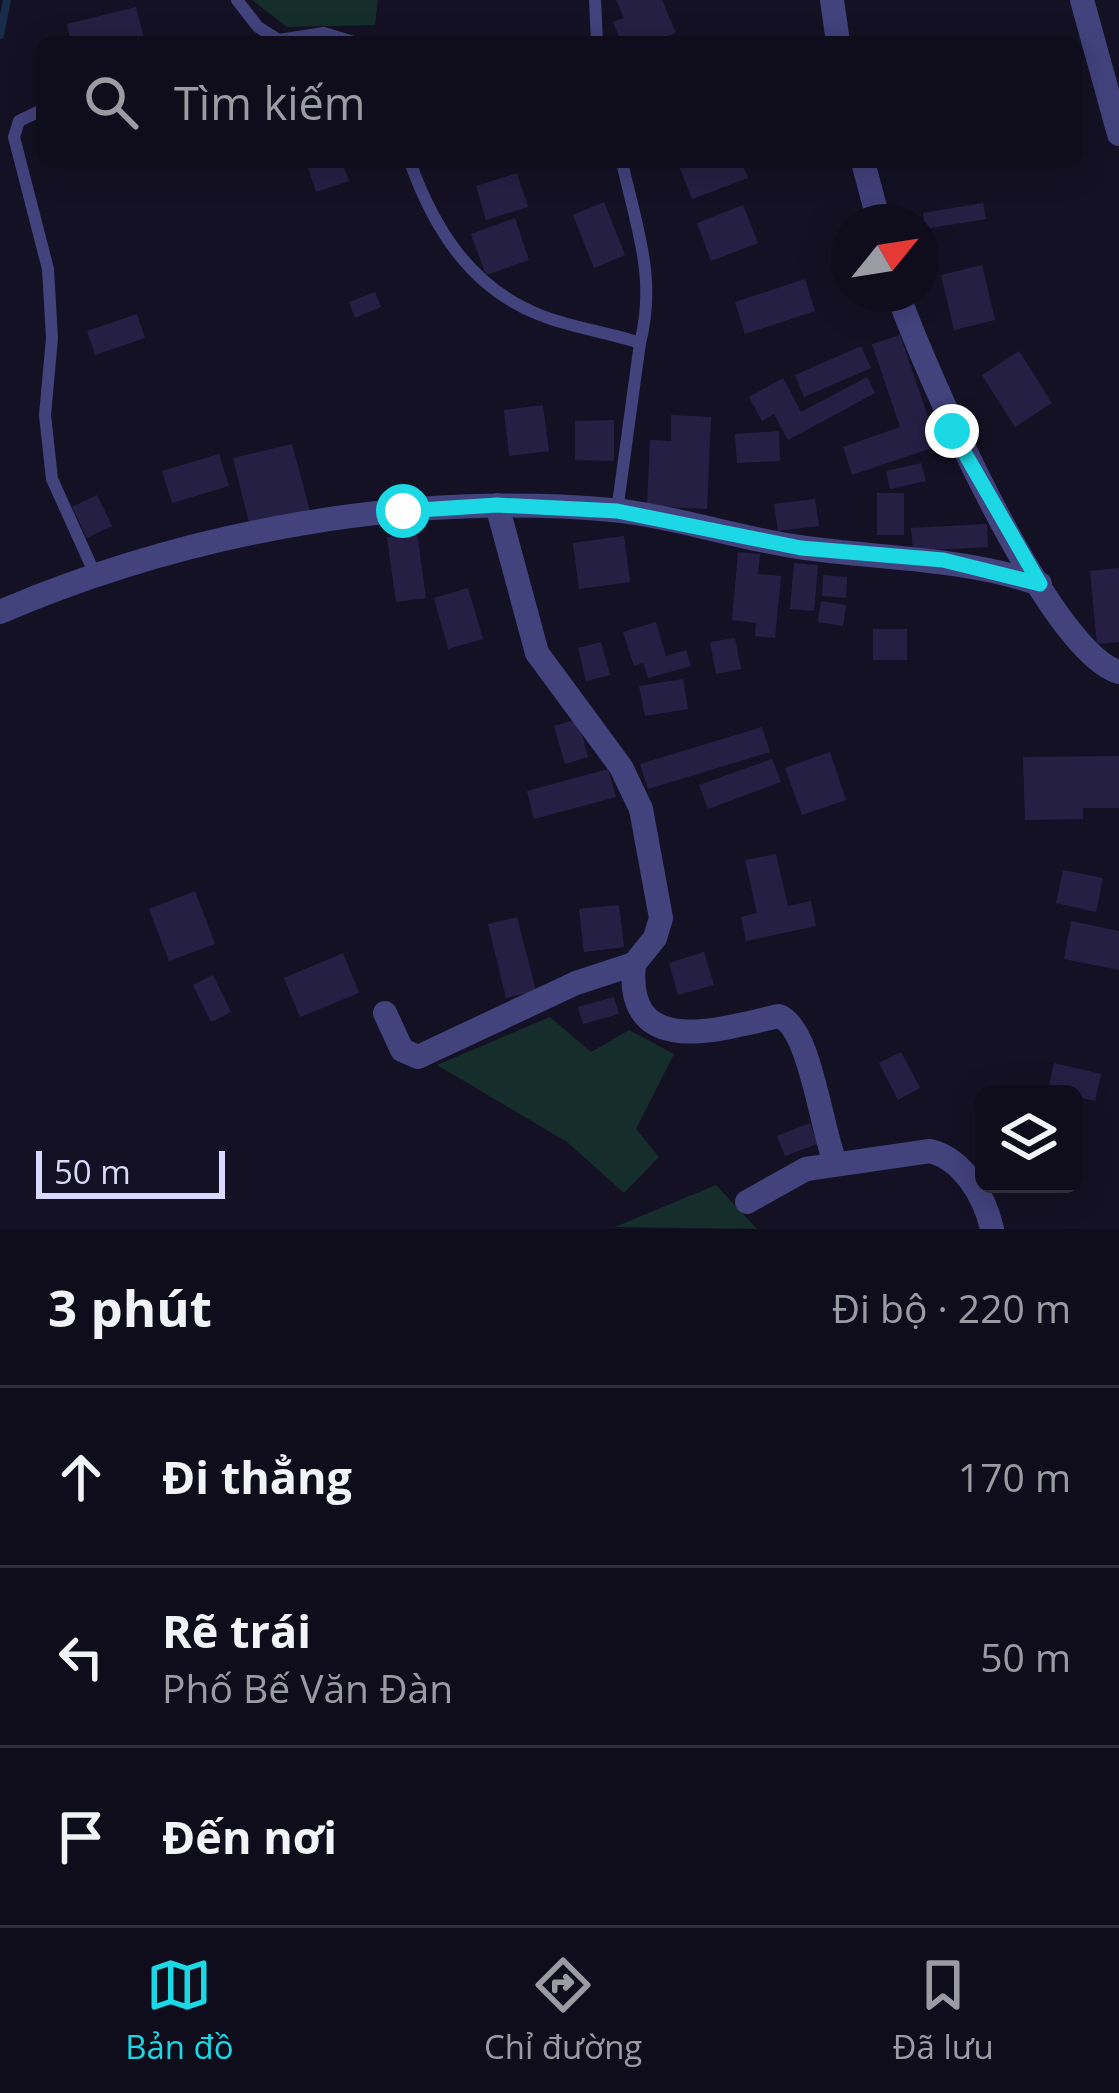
<!DOCTYPE html>
<html lang="vi">
<meta charset="utf-8">
<style>
:root{--surface:#0f0d1b;--page:#1d1b28;--text:#f1f3f6;--muted:#9b9ca3;--line:#2f2d3a;--accent:#1bd8e4}
body{margin:0;font-family:"Open Sans",sans-serif;background:var(--page);color:var(--text)}
.controls{position:absolute;right:36px;bottom:36px;display:grid;overflow:hidden;border-radius:18px;box-shadow:0 6px 30px #0003}
.controls button{width:108px;height:108px;display:grid;place-items:center;padding:0;border:0;border-bottom:3px solid var(--line);background:var(--surface);color:var(--text);font:60px sans-serif}
.compass{position:absolute;left:831px;top:204px;width:108px;height:108px;border-radius:50%;background:var(--surface);box-shadow:0 6px 30px #0003;rotate:60deg}
.scale{position:absolute;left:36px;bottom:30px;width:189px;box-sizing:border-box;padding-left:12px;border:6px solid #dbd9fb;border-top:0;font-size:33px;line-height:42px;white-space:nowrap;color:#dbd9fb;-webkit-text-stroke:9px #141124;paint-order:stroke}
.stop{position:absolute;width:36px;height:36px;margin:-27px;border:9px solid #1bd8e4;border-radius:50%;background:#fff}
.stop.end{background:#1bd8e4;border-color:#fff;box-shadow:0 3px 12px #0008}
.list{margin:0;padding:0;list-style:none}
h2{display:flex;justify-content:space-between;align-items:center;height:156px;margin:0;padding:0 48px;font-size:51px}
h2 small{font-size:39px;font-weight:400;color:var(--muted)}
.list li{display:grid;grid-template-columns:78px 1fr auto;gap:36px;align-items:center;box-sizing:border-box;height:180px;padding:0 48px;border-top:3px solid var(--line)}
.list b{display:block;font-size:45px;white-space:nowrap}
.list p{margin:0;font-size:39px;white-space:nowrap;color:var(--muted)}
.list em{font-size:39px;font-style:normal;color:var(--muted)}
.icon{flex:none;width:66px;height:66px;fill:none;stroke:currentColor;stroke-width:2;stroke-linecap:round;stroke-linejoin:round}
.map{position:relative;flex:none;width:1119px;height:1229px;overflow:hidden}
.search{position:absolute;background:var(--surface);box-shadow:0 6px 30px #0003;left:36px;right:36px;top:36px;height:132px;display:flex;align-items:center;gap:30px;box-sizing:border-box;padding:0 42px;border-radius:18px;color:var(--muted);font-size:45px}
.sheet{height:696px;background:var(--surface)}
nav{display:flex;justify-content:space-around;align-items:center;box-sizing:border-box;height:168px;border-top:3px solid var(--line);background:var(--surface);font-size:33px;color:var(--muted)}
nav a{display:grid;justify-items:center;gap:6px}
nav .on{color:var(--accent)}
.map>svg:first-child{display:block}
</style>
<div class="map">
<svg width="1119" height="1229" viewBox="0 0 1119 1229">
<rect width="100%" height="100%" fill="#141124"/>
<g fill="#152d2b">
<polygon points="252,0 378,0 375,25 287,27"/>
<polygon points="550,1017 591,1052 629,1030 674,1054 636,1129 659,1157 624,1193 567,1142 437,1065"/>
<polygon points="716,1185 757,1229 615,1227"/>
</g>
<g fill="none" stroke-linecap="round" stroke-linejoin="round">
<polyline stroke="#162c49" stroke-width="8" points="0,35 7,0"/>
</g>
<g fill="#252043">
<polygon points="616,0 662,0 676,33 653,42 621,42 613,22 624,18"/>
<polygon points="136,7 145,42 71,42 67,24"/>
<polygon points="306,162 342,162 349,181 316,192"/>
<polygon points="690,162 742,162 748,178 692,199 679,166"/>
<polygon points="517,173 528,207 486,220 476,186"/>
<polygon points="604,202 625,255 594,268 573,215"/>
<polygon points="983,203 986,219 925,229 923,213"/>
<polygon points="743,205 758,243 711,261 697,223"/>
<polygon points="515,218 529,260 486,275 471,234"/>
<polygon points="982,265 995,320 954,330 941,275"/>
<polygon points="805,279 815,311 745,334 735,302"/>
<polygon points="375,292 381,307 355,318 349,302"/>
<polygon points="137,314 145,338 95,355 87,331"/>
<polygon points="900,335 938,446 852,475 843,447 900,427 872,344"/>
<polygon points="861,346 871,368 804,397 795,375"/>
<polygon points="1019,351 1052,403 1015,427 982,375"/>
<polygon points="867,377 875,393 788,440 774,414 762,421 749,397 783,378 801,412"/>
<polygon points="543,405 549,451 509,456 504,410"/>
<polygon points="671,415 711,417 707,509 647,506 650,440 671,441"/>
<polygon points="614,420 614,461 575,460 575,421"/>
<polygon points="779,431 780,461 737,463 735,434"/>
<polygon points="292,444 310,511 250,526 233,458"/>
<polygon points="219,454 229,486 172,503 162,471"/>
<polygon points="921,463 926,481 890,489 886,471"/>
<rect x="877" y="493" width="27" height="42"/>
<polygon points="97,495 112,526 87,538 72,507"/>
<polygon points="815,499 819,526 778,531 774,504"/>
<polygon points="987,524 988,547 913,551 911,528"/>
<polygon points="417,533 426,598 396,602 387,537"/>
<polygon points="624,536 630,582 579,589 573,543"/>
<polygon points="738,552 760,554 758,574 781,576 775,638 755,636 756,623 732,620"/>
<polygon points="794,563 818,565 814,611 790,609"/>
<polygon points="1119,568 1119,642 1097,644 1090,571"/>
<polygon points="823,575 847,577 846,598 822,596"/>
<polygon points="468,588 483,639 448,649 434,598"/>
<polygon points="821,601 846,605 843,626 818,622"/>
<polygon points="656,622 666,656 686,650 691,666 648,678 643,663 634,666 623,632"/>
<rect x="873" y="629" width="34" height="31"/>
<polygon points="735,638 741,669 716,674 710,642"/>
<polygon points="601,642 610,675 586,681 578,648"/>
<polygon points="683,679 688,709 645,716 639,686"/>
<polygon points="578,719 588,757 565,764 554,726"/>
<polygon points="762,727 770,752 648,789 640,764"/>
<polygon points="830,752 846,800 802,815 785,768"/>
<polygon points="1119,756 1119,808 1083,808 1083,819 1025,820 1023,757"/>
<polygon points="772,759 781,782 708,809 699,785"/>
<polygon points="608,769 616,797 534,819 527,791"/>
<polygon points="776,854 788,906 811,901 816,926 746,941 741,917 757,913 745,860"/>
<polygon points="1063,870 1103,878 1096,912 1056,903"/>
<polygon points="195,891 215,944 169,961 149,909"/>
<polygon points="619,905 624,947 584,952 579,909"/>
<polygon points="517,917 536,991 506,998 488,924"/>
<polygon points="1071,921 1119,931 1119,970 1064,959"/>
<polygon points="704,952 714,985 678,995 669,963"/>
<polygon points="343,953 359,993 300,1017 284,978"/>
<polygon points="213,975 231,1012 211,1022 193,985"/>
<polygon points="614,997 619,1014 583,1024 578,1007"/>
<polygon points="901,1052 920,1088 898,1100 879,1063"/>
<polygon points="1054,1063 1101,1074 1095,1101 1048,1090"/>
<polygon points="810,1123 817,1144 785,1156 777,1136"/>
</g>
<g fill="none" stroke-linecap="round" stroke-linejoin="round">
<g stroke="#42427d" stroke-width="12">
<polyline points="237,0 258,27 279,40 324,33 354,42"/>
<polyline points="595,0 597,42"/>
<polyline points="42,110 19,121 14,137 48,269 52,338 45,415 52,479 94,572"/>
<path d="M410,162c24,67 61,126 130,153 32,13 68,17 100,28l-23,168"/>
<path d="M622,162c14,64 35,116 18,181"/>
</g>
<g stroke="#42427d" stroke-width="24">
<polyline points="832,0 838,42"/>
<polyline points="1082,0 1119,134"/>
<polyline points="863,162 879,222"/>
<path d="M898,294c26,74 150,358 221,378"/>
<path d="M497,505l40,148 84,114 20,42 20,109 -6,20 -21,26c-10,98 90,64 145,52 31,11 42,112 56,146"/>
<path d="M0,612c189,-81 406,-120 612,-102 62,6 124,28 187,37 81,12 162,10 241,37"/>
<polyline points="385,1013 402,1050 418,1057 576,983 634,964"/>
<path d="M747,1202l59,-33 124,-18c33,8 55,46 62,78"/>
</g>
</g>
<g fill="none" stroke-linecap="round" stroke-linejoin="round">
<polyline stroke="#1bd8e4" stroke-width="15" points="403,511 497,505 617,511 801,548 943,560 1040,584 952,431"/>
</g>
</svg>
<div class="controls">
<button><svg class="icon" aria-label="layers" viewBox="0 0 24 24"><path d="M12 4l9 5-9 5-9-5zM3 14l9 5 9-5"/></svg></button>
</div>
<svg class="compass" viewBox="-18 -18 36 36"><path d="M0-13l5 13h-10z" fill="#e53935"/><path d="M0 13l5-13h-10z" fill="#9b9ca3"/></svg>
<div class="scale">50 m</div>
<div class="stop" style="left:403px;top:511px"></div>
<div class="stop end" style="left:952px;top:431px"></div>
<div class="search"><svg class="icon" aria-label="search" viewBox="0 0 24 24"><circle cx="10" cy="10" r="6"/><path d="M15 15l6 6"/></svg>Tìm kiếm</div>
</div>
<section class="sheet">
<h2>3 phút<small>Đi bộ · 220 m</small></h2>
<ul class="list">
<li><svg class="icon" aria-label="ahead" viewBox="0 0 24 24"><path d="M12 20V5M6 11l6-6 6 6"/></svg><div><b>Đi thẳng</b></div><em>170 m</em></li>
<li><svg class="icon" aria-label="left" viewBox="0 0 24 24"><path d="M17 20v-9H6M10 6l-5 5 5 5"/></svg><div><b>Rẽ trái</b><p>Phố Bế Văn Đàn</p></div><em>50 m</em></li>
<li><svg class="icon" aria-label="arrive" viewBox="0 0 24 24"><path d="M6 21V4h12l-3 4 3 4H6"/></svg><div><b>Đến nơi</b></div></li>
</ul>
</section>
<nav>
<a class="on"><svg class="icon" aria-label="map" viewBox="0 0 24 24"><path d="M3 6l6-2 6 2 6-2v14l-6 2-6-2-6 2zM9 4v14M15 6v14"/></svg>Bản đồ</a>
<a><svg class="icon" aria-label="directions" viewBox="0 0 24 24"><path d="M12 3l9 9-9 9-9-9zM9 14v-3h6M13 9l2 2-2 2"/></svg>Chỉ đường</a>
<a><svg class="icon" aria-label="saved" viewBox="0 0 24 24"><path d="M7 4h10v16l-5-4-5 4z"/></svg>Đã lưu</a>
</nav>
